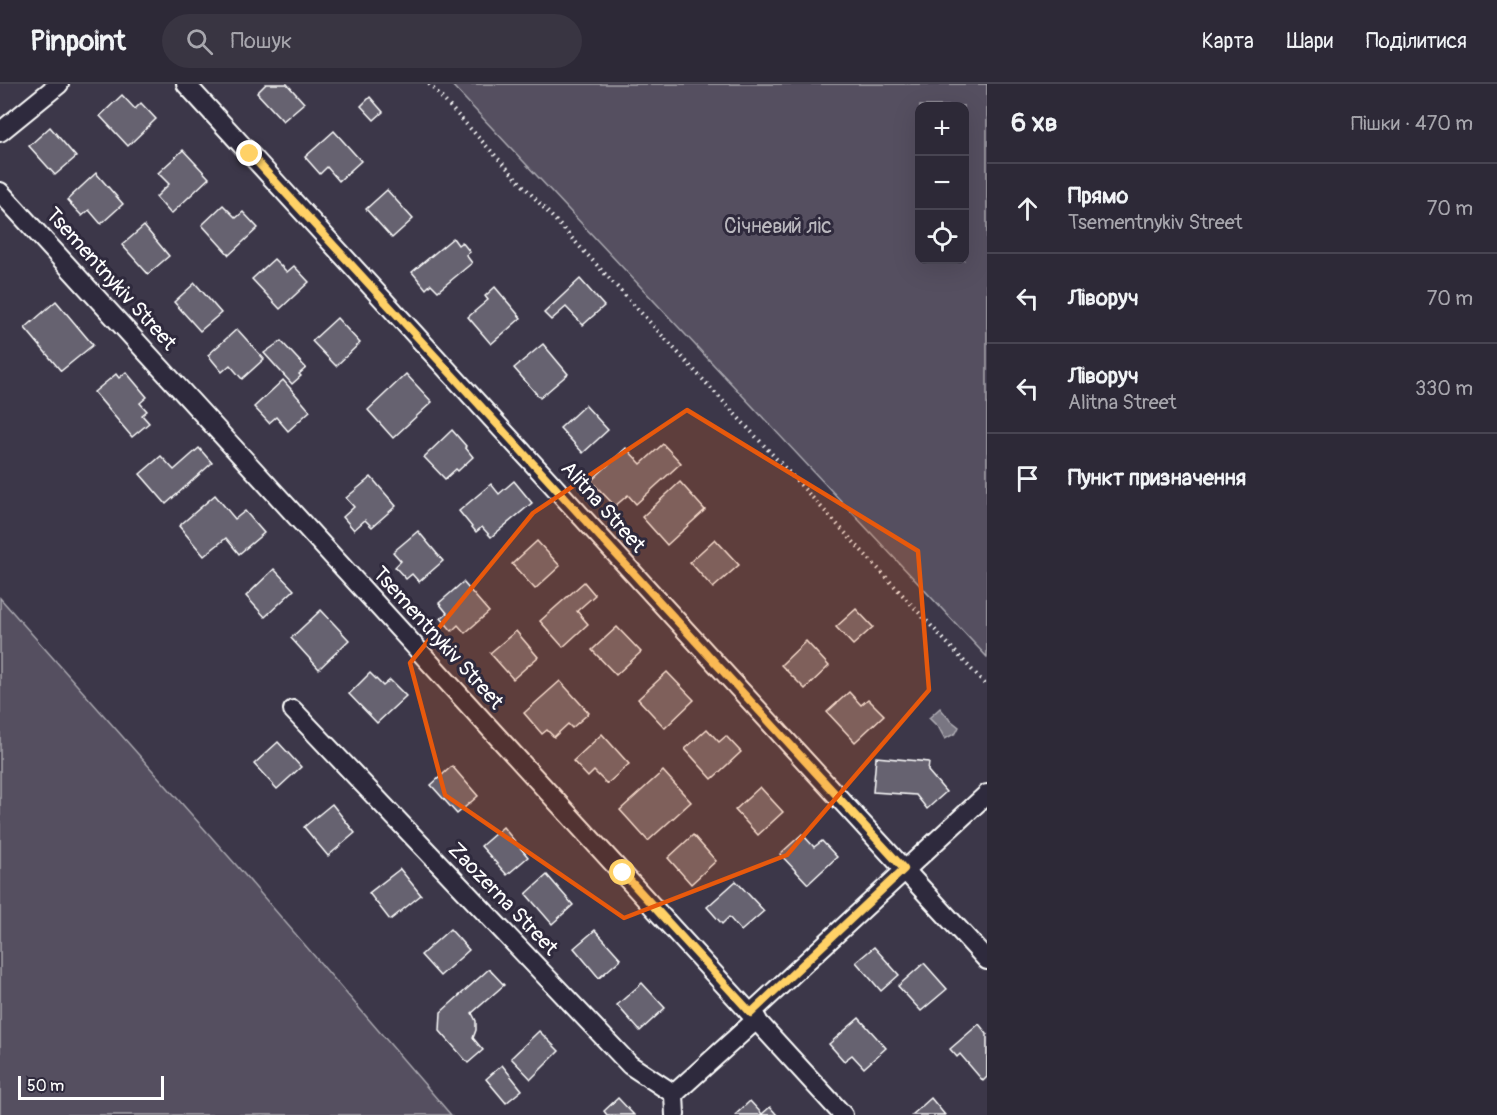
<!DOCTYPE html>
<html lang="uk">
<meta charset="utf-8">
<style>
:root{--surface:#2d2937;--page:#393542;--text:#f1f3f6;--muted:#a7a6ad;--line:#484552}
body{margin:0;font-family:Pangolin,sans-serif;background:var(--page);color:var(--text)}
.controls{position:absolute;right:18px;top:18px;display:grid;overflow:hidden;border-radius:12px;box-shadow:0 6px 24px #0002}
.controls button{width:54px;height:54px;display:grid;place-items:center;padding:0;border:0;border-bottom:2px solid var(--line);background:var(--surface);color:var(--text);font:30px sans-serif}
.scale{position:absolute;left:18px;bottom:15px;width:146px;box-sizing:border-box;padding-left:6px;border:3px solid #fff;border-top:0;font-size:16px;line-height:21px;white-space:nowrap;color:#fff;-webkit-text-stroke:4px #2f2a3d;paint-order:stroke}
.stop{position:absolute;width:18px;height:18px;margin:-14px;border:4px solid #ffd166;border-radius:50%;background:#fff}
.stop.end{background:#ffd166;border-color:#fff;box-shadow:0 2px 6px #0008}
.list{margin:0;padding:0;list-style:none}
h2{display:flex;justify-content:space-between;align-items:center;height:78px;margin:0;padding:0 24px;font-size:26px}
h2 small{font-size:20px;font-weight:400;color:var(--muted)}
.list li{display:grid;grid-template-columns:39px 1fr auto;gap:18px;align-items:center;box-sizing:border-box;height:90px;padding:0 24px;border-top:2px solid var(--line)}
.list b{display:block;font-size:22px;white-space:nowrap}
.list p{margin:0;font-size:20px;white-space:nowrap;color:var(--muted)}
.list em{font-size:20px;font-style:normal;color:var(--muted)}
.icon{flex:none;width:33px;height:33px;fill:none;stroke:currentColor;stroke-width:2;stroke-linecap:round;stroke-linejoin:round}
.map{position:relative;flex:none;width:987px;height:1031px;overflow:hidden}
header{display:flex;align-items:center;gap:36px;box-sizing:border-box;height:84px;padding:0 30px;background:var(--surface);border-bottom:2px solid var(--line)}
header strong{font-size:28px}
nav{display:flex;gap:33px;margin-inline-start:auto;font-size:21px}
.search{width:420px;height:54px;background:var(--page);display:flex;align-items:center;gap:15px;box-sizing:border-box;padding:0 21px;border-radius:33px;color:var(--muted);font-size:22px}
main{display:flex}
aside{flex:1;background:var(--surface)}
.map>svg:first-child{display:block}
</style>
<header>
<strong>Pinpoint</strong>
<div class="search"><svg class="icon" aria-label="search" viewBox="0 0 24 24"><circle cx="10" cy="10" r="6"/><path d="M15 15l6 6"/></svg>Пошук</div>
<nav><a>Карта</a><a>Шари</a><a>Поділитися</a></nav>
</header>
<main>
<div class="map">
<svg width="987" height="1031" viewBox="0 0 987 1031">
<rect width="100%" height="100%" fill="#3c3749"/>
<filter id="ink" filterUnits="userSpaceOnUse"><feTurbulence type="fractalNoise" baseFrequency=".0167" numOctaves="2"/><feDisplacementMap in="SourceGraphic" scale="12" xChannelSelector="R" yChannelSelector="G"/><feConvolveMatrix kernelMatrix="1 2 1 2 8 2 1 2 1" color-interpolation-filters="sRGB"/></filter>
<g filter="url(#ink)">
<g fill="#555060" stroke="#aaa8b0" stroke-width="1.5" fill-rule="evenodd">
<path d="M451,0h536v573zM920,22h44v154h-44z"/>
<polygon points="0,514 237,782 451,1031 0,1031"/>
</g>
<polygon fill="#797682" stroke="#afadb4" stroke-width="1.5" points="940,624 949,635 959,643 956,649 945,655 939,644 929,634"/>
<g fill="#666270" stroke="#fff" stroke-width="1.5">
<polygon points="266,0 287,0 304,19 283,37 257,9"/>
<polygon points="122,11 135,25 141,19 156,35 128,62 100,32"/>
<polygon points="370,13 383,28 374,36 361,22"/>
<polygon points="50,43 76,73 55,91 29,62"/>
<polygon points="334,47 361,77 339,97 327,83 320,90 305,73"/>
<polygon points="183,66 209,94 171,130 156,113 169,100 158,89"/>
<polygon points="96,89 123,120 101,140 89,126 82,132 67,116"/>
<polygon points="387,106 413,135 392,154 366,125"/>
<polygon points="223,121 236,134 243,128 258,144 229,171 202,141"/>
<polygon points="144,142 169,172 148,190 122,161"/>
<polygon points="453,154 458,161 462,158 470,168 466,171 472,179 438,207 431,200 426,205 412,188"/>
<polygon points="274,175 287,188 294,182 309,198 280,225 252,195"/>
<polygon points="580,195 604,222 583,241 566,223 551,236 544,229"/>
<polygon points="195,199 221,229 200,247 174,218"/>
<polygon points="495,203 521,234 491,260 468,233 488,216 485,212"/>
<polygon points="56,217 93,261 61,287 25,244"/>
<polygon points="337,234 360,259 336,282 312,257"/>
<polygon points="237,245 264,275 242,295 230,281 222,288 208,271"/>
<polygon points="281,257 306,284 299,290 301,292 292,300 264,269"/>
<polygon points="543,260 568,290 540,314 514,284"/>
<polygon points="126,288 147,313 140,319 147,327 142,331 149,339 132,353 94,308 116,290 119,294"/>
<polygon points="406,290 432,318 393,354 368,326"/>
<polygon points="283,296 310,327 288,347 276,333 269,339 254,323"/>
<polygon points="585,321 608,346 583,369 560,344"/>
<polygon points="452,346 466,362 465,363 473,373 458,387 456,385 445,395 424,373"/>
<polygon points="663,360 681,379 636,420 628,411 615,422 591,397 626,364 641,380"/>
<polygon points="199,364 212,379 166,420 140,390 161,372 174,386"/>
<polygon points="371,393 396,422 372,443 365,436 354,446 343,433 354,423 346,414"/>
<polygon points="514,397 532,419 491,453 482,443 476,448 459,427 491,400 499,410"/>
<polygon points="680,398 705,426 667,461 642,433"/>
<polygon points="215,411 235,435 245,427 264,449 239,470 226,454 204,472 179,442"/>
<polygon points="418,447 443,477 419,498 412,490 406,495 395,483 401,477 393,468"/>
<polygon points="715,455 739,481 713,504 690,478"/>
<polygon points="537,457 560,482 535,505 512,480"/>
<polygon points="274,485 294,506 265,533 246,512"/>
<polygon points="463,498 489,528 465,549 458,541 452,547 441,534 447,529 439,519"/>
<polygon points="584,498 595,511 577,527 588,540 563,563 540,537"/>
<polygon points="856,525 873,543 853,561 836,543"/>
<polygon points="321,526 349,556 319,585 291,554"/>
<polygon points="617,543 641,568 616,591 592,566"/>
<polygon points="516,547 538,573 513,595 490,569"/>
<polygon points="806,557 829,582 805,605 781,581"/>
<polygon points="667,588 694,616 665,644 638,615"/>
<polygon points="370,589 383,602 390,596 406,612 377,639 349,610"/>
<polygon points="560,597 589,629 572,644 568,640 554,653 547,646 542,650 524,629"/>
<polygon points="849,608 861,621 868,615 884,631 855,658 827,628"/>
<polygon points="707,645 719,658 726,652 741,668 712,695 685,665"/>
<polygon points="602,650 629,680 607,700 594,687 588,693 573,677"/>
<polygon points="278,658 301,683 277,705 254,680"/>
<polygon points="876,673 929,678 928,687 946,708 927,725 916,711 873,708"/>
<polygon points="452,682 478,712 457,730 431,701"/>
<polygon points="663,687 691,718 648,757 620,726"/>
<polygon points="760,703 783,728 758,751 735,726"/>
<polygon points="332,720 355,749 328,772 304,743"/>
<polygon points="503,743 528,773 507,791 481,762"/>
<polygon points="802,750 814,763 822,757 837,773 808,800 780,770"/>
<polygon points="693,751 716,777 691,800 668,774"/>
<polygon points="400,785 421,811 390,836 369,809"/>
<polygon points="547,791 573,821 552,840 526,810"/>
<polygon points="736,797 764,827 741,847 729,833 722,840 707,823"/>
<polygon points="450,845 469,866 440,892 421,871"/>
<polygon points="595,846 621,875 599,894 574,864"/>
<polygon points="874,863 899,891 881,907 856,878"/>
<polygon points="924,879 947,905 921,927 898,902"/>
<polygon points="489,885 504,901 472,929 476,937 476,946 473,954 483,966 468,979 440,947 441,928"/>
<polygon points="642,899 665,924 640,947 617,921"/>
<polygon points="859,934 886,964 864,984 852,971 844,977 829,960"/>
<polygon points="979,940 987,950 987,993 983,997 960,970 957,973 950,965"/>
<polygon points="539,947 559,967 531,995 511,974"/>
<polygon points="502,981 522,1006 506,1019 486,995"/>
<polygon points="618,1014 634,1031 607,1031 604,1027"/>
<polygon points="931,1014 945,1031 912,1031"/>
<polygon points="750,1017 762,1030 770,1023 777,1031 735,1031"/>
</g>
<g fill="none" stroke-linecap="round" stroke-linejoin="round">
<g stroke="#fff" stroke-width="22">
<g id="minor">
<polyline points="186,0 987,876"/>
<polyline points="0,48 59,0"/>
<polyline points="0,108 843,1031"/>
<polyline points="293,626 630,981 674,1010 675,1031"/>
<polyline points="751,929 987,710"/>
<polyline points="674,1010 757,935"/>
</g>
</g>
<polyline stroke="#fff" stroke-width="4" stroke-dasharray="1.5 4.5" stroke-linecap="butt" points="429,0 987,602"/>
<use href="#minor" stroke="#2f2a3d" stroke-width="18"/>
</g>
</g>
<g fill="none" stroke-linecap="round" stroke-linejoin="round" filter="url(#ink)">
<polyline stroke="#ffd166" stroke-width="8" points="250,70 904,785 751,929 623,789"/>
</g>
<path fill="#e8590c" fill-opacity="0.2" stroke="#e8590c" stroke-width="4.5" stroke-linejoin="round" d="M687,326l231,141 11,139 -142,165 -163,63 -179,-123 -35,-132 123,-150z"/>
<g text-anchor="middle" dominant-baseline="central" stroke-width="6" stroke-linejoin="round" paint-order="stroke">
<g font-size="21" fill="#bbb9bf" stroke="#2f2a3d">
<text x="778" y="142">Січневий ліс</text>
</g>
<g font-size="21" fill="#fff" stroke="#2f2a3d">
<text transform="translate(111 195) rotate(48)">Tsementnykiv Street</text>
<text transform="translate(603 423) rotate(48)">Alitna Street</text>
<text transform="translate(438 554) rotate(48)">Tsementnykiv Street</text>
<text transform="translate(503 815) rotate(46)">Zaozerna Street</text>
</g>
</g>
</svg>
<div class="controls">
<button>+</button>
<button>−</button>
<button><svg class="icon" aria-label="locate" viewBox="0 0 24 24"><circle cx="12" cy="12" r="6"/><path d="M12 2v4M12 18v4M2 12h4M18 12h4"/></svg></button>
</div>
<div class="scale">50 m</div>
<div class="stop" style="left:623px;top:789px"></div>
<div class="stop end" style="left:250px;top:70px"></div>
</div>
<aside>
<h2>6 хв<small>Пішки · 470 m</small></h2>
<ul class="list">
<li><svg class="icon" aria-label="ahead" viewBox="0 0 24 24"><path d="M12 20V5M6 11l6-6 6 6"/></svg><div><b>Прямо</b><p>Tsementnykiv Street</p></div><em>70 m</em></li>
<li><svg class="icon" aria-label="left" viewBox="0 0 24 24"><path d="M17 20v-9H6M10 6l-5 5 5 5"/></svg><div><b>Ліворуч</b></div><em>70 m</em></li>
<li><svg class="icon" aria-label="left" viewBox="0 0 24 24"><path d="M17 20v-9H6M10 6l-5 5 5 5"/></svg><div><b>Ліворуч</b><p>Alitna Street</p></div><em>330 m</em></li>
<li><svg class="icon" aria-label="arrive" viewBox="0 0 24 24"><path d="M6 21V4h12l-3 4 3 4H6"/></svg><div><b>Пункт призначення</b></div></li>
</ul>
</aside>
</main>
